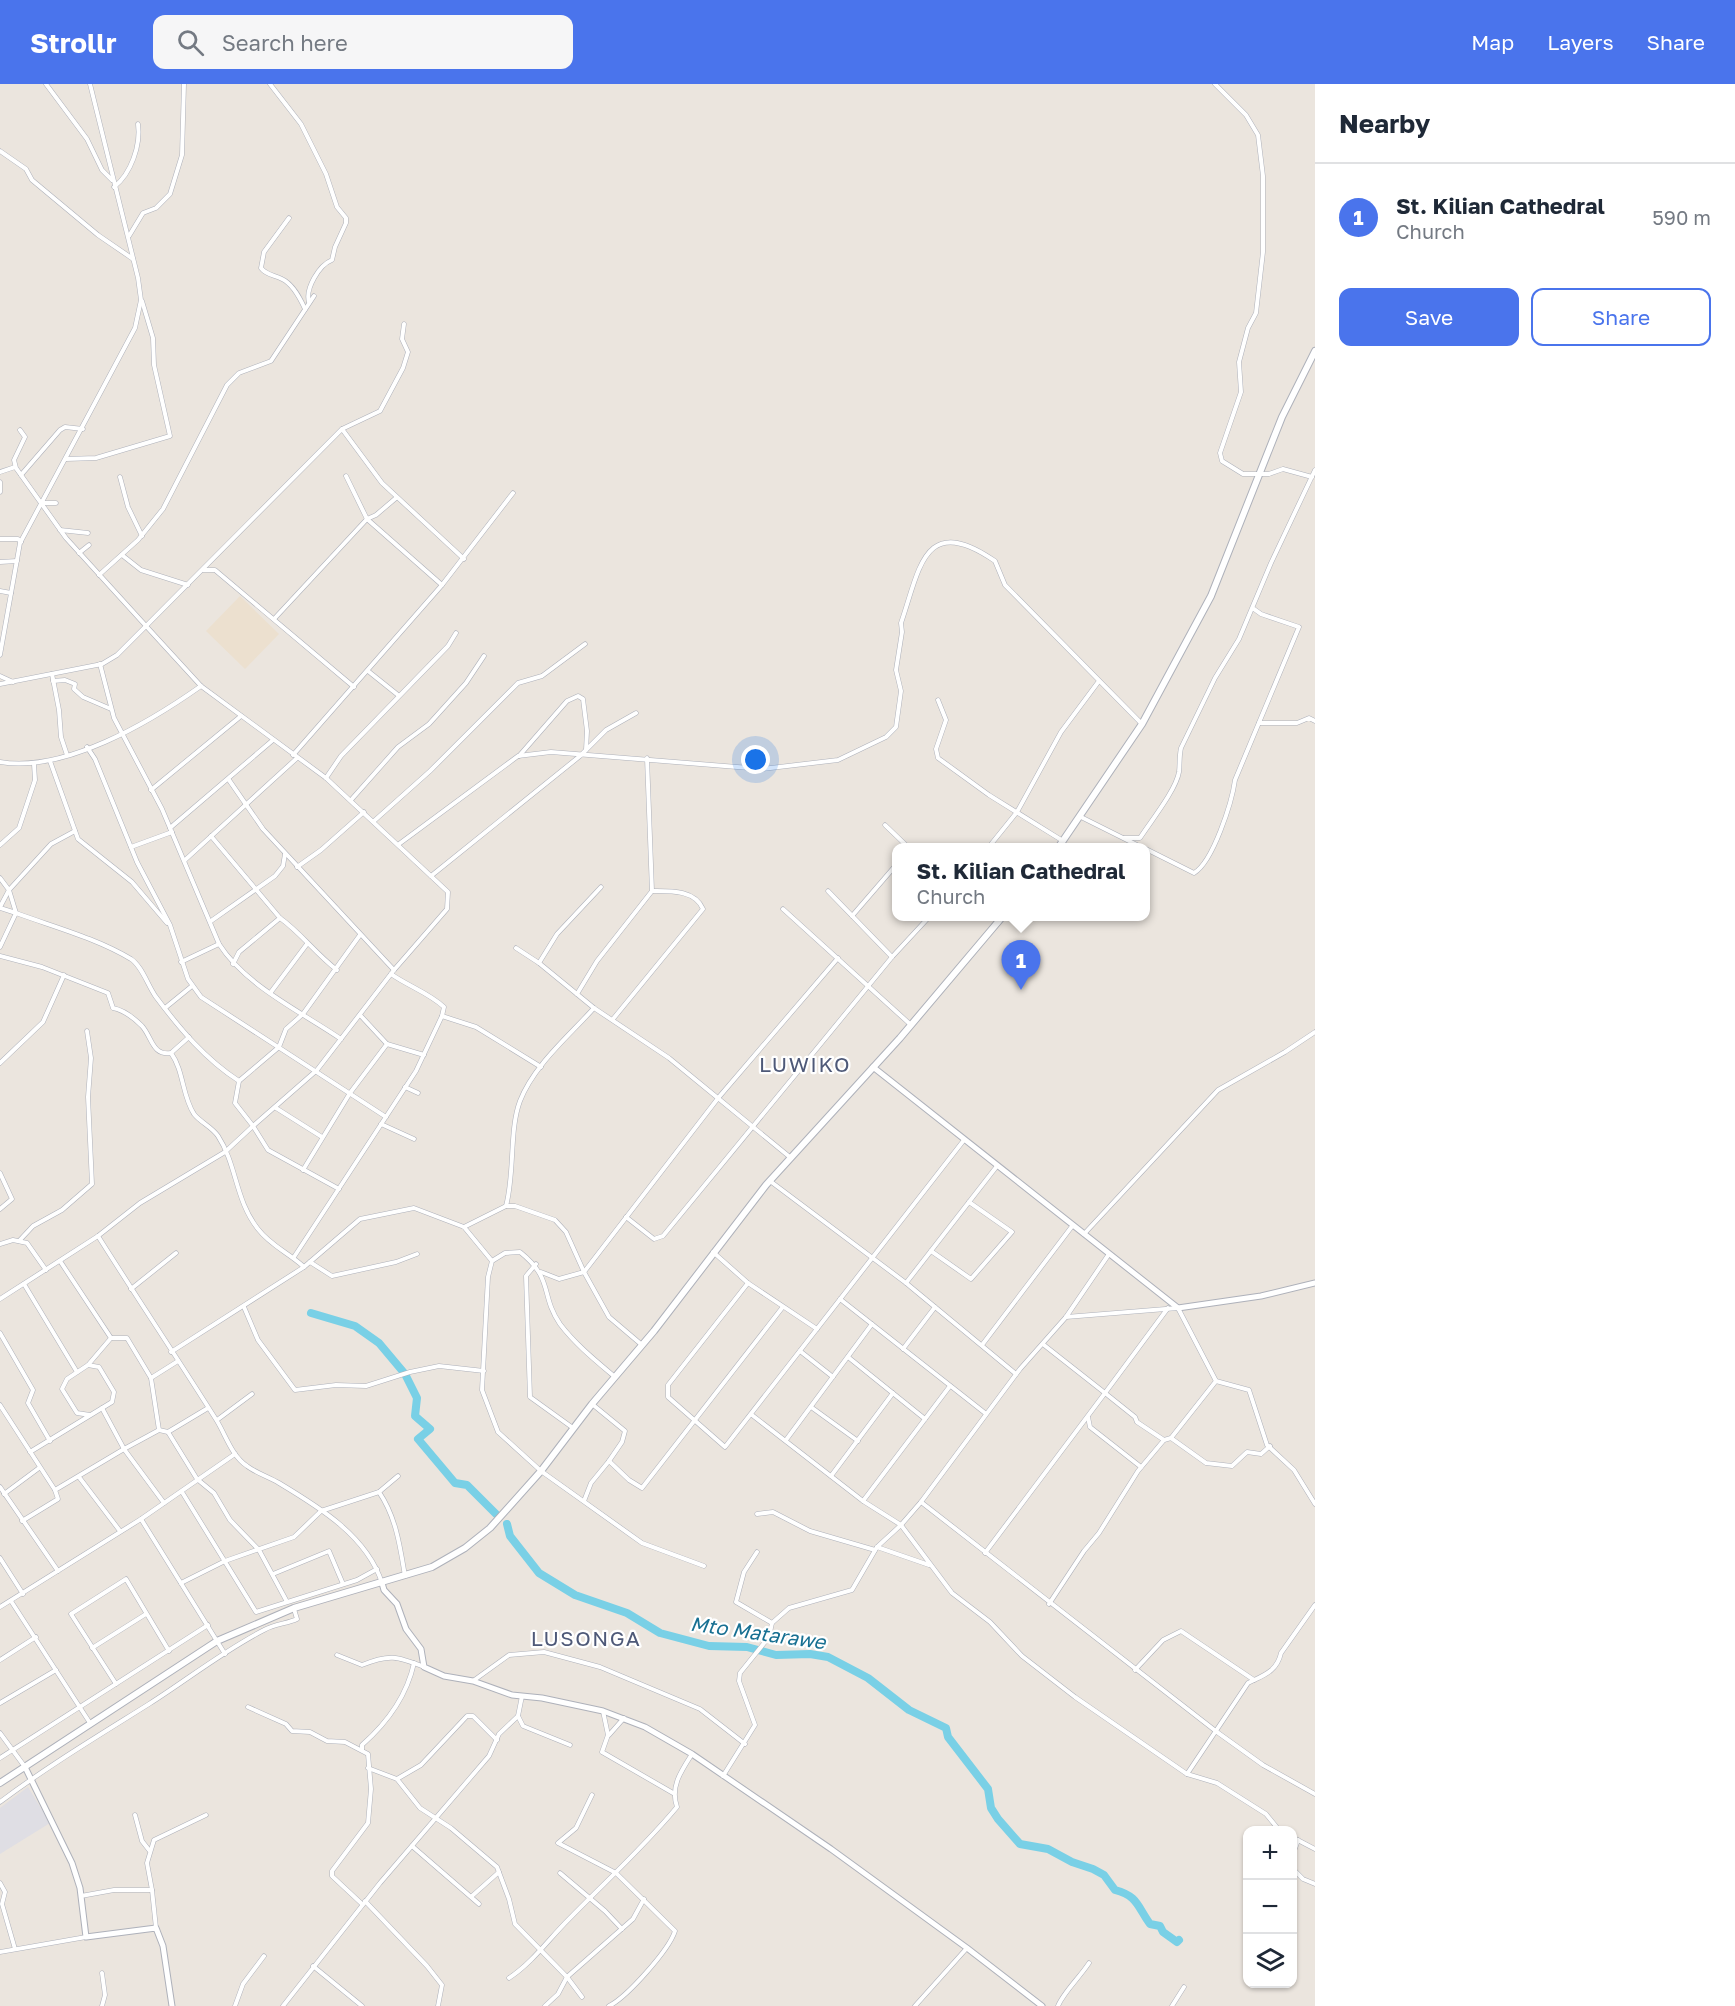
<!DOCTYPE html>
<meta charset="utf-8">
<style>
:root{--surface:#fff;--page:#f6f6f7;--text:#1f2937;--muted:#747a83;--line:#e0e1e3;--accent:#4a74ec}
body{margin:0;font-family:"Golos Text",sans-serif;background:var(--page);color:var(--text)}
.controls{position:absolute;right:18px;bottom:18px;display:grid;overflow:hidden;border-radius:12px;box-shadow:0 2px 4px #0004}
.controls button{width:54px;height:54px;display:grid;place-items:center;padding:0;border:0;border-bottom:2px solid var(--line);background:var(--surface);color:var(--text);font:30px sans-serif}
.you{position:absolute;left:756px;top:676px;width:21px;height:21px;margin:-15px;border:4px solid #fff;border-radius:50%;background:#1a73e8;box-shadow:0 0 0 9px #1a73e833}
.badge{display:grid;place-items:center;width:39px;height:39px;border-radius:50%;background:var(--accent);color:#fff;font-size:20px;font-weight:700}
.pin{position:absolute;translate:-50% -50px;filter:drop-shadow(0 2px 3px #0008)}
.pin::after{content:'';position:absolute;top:32px;width:21px;height:18px;background:inherit;clip-path:polygon(0 0,100% 0,50% 100%)}
.popup{position:absolute;left:892px;top:759px;width:258px;height:78px;box-sizing:border-box;display:grid;place-content:center;border-radius:12px;background:var(--surface);filter:drop-shadow(0 2px 4px #0005);font-size:20px;white-space:nowrap;color:var(--muted)}
.popup b{font-size:22px;color:var(--text)}
.popup::after{content:'';position:absolute;left:50%;top:100%;margin-left:-12px;border:12px solid transparent;border-top-color:var(--surface)}
.list{margin:0;padding:0;list-style:none}
h2{display:flex;justify-content:space-between;align-items:center;height:78px;margin:0;padding:0 24px;font-size:26px}
h2 small{font-size:20px;font-weight:400;color:var(--muted)}
.list li{display:grid;grid-template-columns:39px 1fr auto;gap:18px;align-items:center;box-sizing:border-box;height:108px;padding:0 24px;border-top:2px solid var(--line)}
.list b{display:block;font-size:22px;white-space:nowrap}
.list p{margin:0;font-size:20px;white-space:nowrap;color:var(--muted)}
.list em{font-size:20px;font-style:normal;color:var(--muted)}
.actions{display:flex;gap:12px;padding:18px 24px}
.actions a{flex:1;padding:14px 0;border:2px solid var(--accent);border-radius:12px;text-align:center;font-size:21px;color:var(--accent)}
.actions .main{background:var(--accent);color:#fff}
.icon{flex:none;width:33px;height:33px;fill:none;stroke:currentColor;stroke-width:2;stroke-linecap:round;stroke-linejoin:round}
.map{position:relative;flex:none;width:1315px;height:1922px;overflow:hidden}
header{display:flex;align-items:center;gap:36px;box-sizing:border-box;height:84px;padding:0 30px;background:var(--accent);color:#fff}
header strong{font-size:28px}
nav{display:flex;gap:33px;margin-inline-start:auto;font-size:21px}
.search{width:420px;height:54px;background:var(--page);display:flex;align-items:center;gap:15px;box-sizing:border-box;padding:0 21px;border-radius:12px;color:var(--muted);font-size:22px}
main{display:flex}
aside{flex:1;background:var(--surface)}
.map>svg:first-child{display:block}
</style>
<header>
<strong>Strollr</strong>
<div class="search"><svg class="icon" aria-label="search" viewBox="0 0 24 24"><circle cx="10" cy="10" r="6"/><path d="M15 15l6 6"/></svg>Search here</div>
<nav><a>Map</a><a>Layers</a><a>Share</a></nav>
</header>
<main>
<div class="map">
<svg width="1315" height="1922" viewBox="0 0 1315 1922">
<rect width="100%" height="100%" fill="#ebe5de"/>
<polygon fill="#dfdee4" points="28,1703 50,1739 0,1770 0,1724"/>
<polygon fill="#ece0cf" points="240,512 279,550 245,585 206,547"/>
<g fill="none" stroke-linecap="round" stroke-linejoin="round">
<g stroke="#79d0e6" stroke-width="8">
<polyline points="311,1229 355,1242 379,1259 405,1290 417,1314 415,1332 430,1345 418,1355 455,1399 467,1401 496,1430"/>
<path d="M507,1440l3,12 29,37 36,22 52,18 33,20 49,13 38,1 29,8 34,-1 18,3 40,21 41,32 37,18 2,9 40,52 3,19 7,11 22,25 28,5 24,13 21,7 11,6 11,15c23,6 22,16 35,34l10,2 3,6 14,10 2,-2"/>
</g>
<g stroke="#aeb1ba" stroke-width="5">
<g id="minor">
<polyline points="46,0 87,55 102,86 112,96"/>
<path d="M270,0l31,40 25,50 11,33 9,11v5l-11,24 -3,13c-13,5 -27,29 -23,42"/>
<polyline points="1215,0 1246,31 1258,51 1263,92 1263,168 1256,229 1248,244 1239,278 1241,308 1220,369 1222,377 1243,390 1269,390 1283,385 1312,393"/>
<polyline points="0,67 26,85 32,96 98,151 133,175"/>
<path d="M114,103c17,-13 27,-42 24,-63"/>
<path d="M289,134l-25,34 -3,16c5,7 13,7 21,11 11,5 18,19 23,30"/>
<polyline points="129,152 143,129 156,124 170,110 182,71 184,0"/>
<polyline points="342,345 382,399 464,475"/>
<polyline points="66,375 96,374 170,352 154,281 153,254 142,217"/>
<polyline points="0,388 15,383"/>
<polyline points="21,391 60,346 65,343 83,345"/>
<polyline points="346,392 367,435 442,501"/>
<polyline points="120,393 128,423 142,452"/>
<polyline points="0,398 0,408"/>
<polyline points="41,419 56,419"/>
<polyline points="60,446 88,449"/>
<polyline points="0,455 18,455 21,458"/>
<polyline points="79,469 89,461"/>
<polyline points="122,471 141,486 188,501"/>
<polyline points="0,478 17,477"/>
<polyline points="203,486 215,486 354,603"/>
<polyline points="99,491 138,456 163,425 227,301 239,289 271,277 314,212"/>
<polyline points="0,507 11,509"/>
<polyline points="274,535 367,435 376,431 396,414"/>
<polyline points="0,571 20,459 135,244 141,216 138,194 90,0"/>
<path d="M100,580l14,54 48,91 57,135c27,42 81,67 122,95"/>
<polyline points="368,587 398,611"/>
<polyline points="52,590 59,626 61,653 67,671"/>
<polyline points="0,592 13,598"/>
<polyline points="53,597 65,596 75,600 74,605 83,613 111,625"/>
<polyline points="0,600 102,580 117,571 146,542 66,454 16,384 14,376 25,353 20,346"/>
<polyline points="938,616 946,636 936,665 938,674 989,711 1063,757"/>
<polyline points="1259,639 1297,639 1309,634 1315,637"/>
<polyline points="87,663 95,675 137,778 170,841 188,895 201,913 386,1033"/>
<polyline points="293,671 442,501 513,409"/>
<polyline points="519,672 567,617 578,612 583,615 587,647 586,666"/>
<polyline points="50,677 78,755 132,798 167,839"/>
<path d="M0,678c65,11 150,-40 201,-76"/>
<polyline points="326,694 341,672 448,562 456,549"/>
<polyline points="229,696 263,745 394,886"/>
<polyline points="151,706 241,632"/>
<polyline points="351,716 398,663 429,640 466,599 484,572"/>
<polyline points="1081,733 1143,764"/>
<polyline points="374,737 430,687 518,599 542,592 585,560"/>
<polyline points="885,741 909,764"/>
<polyline points="170,744 273,656"/>
<polyline points="211,752 280,834 239,868 233,880"/>
<path d="M1124,754h16c11,-17 36,-48 39,-66 1,-8 0,-15 2,-24l34,-70 24,-39 32,-76 44,-93"/>
<path d="M399,760l119,-88 33,-4 211,17 76,-9 48,-23 10,-10 5,-36 -5,-21 6,-38 -1,-9c19,-55 23,-111 94,-62l10,24 137,139"/>
<polyline points="0,761 19,744 35,696 34,680"/>
<polyline points="131,763 172,748"/>
<polyline points="988,764 1017,728 1061,648 1099,597"/>
<path d="M1146,765l48,24c19,-11 38,-71 41,-93l64,-153 -38,-13 -7,-5"/>
<polyline points="185,776 297,674"/>
<polyline points="297,783 321,766 364,728"/>
<polyline points="431,792 580,672 606,646 636,629"/>
<polyline points="0,794 9,806 0,823"/>
<polyline points="828,807 892,873"/>
<polyline points="0,824 16,829 0,863"/>
<polyline points="783,825 911,941"/>
<polyline points="852,832 896,781"/>
<path d="M280,834c21,15 36,36 57,52"/>
<polyline points="211,837 275,792 283,782 285,770"/>
<polyline points="516,864 539,879 594,924 669,974 791,1074"/>
<path d="M0,872l42,11 66,26 5,15c10,2 21,10 29,18 10,11 10,30 29,27 13,18 11,43 23,61 6,8 18,13 24,22 19,29 17,64 40,93 13,17 31,24 46,38"/>
<polyline points="181,878 219,860"/>
<polyline points="539,879 557,850 601,803"/>
<polyline points="271,908 307,860"/>
<polyline points="577,910 597,877 652,807 647,674"/>
<polyline points="165,924 192,902"/>
<polyline points="442,932 476,943 541,983"/>
<path d="M613,935l90,-110c-8,-19 -32,-18 -50,-18"/>
<polyline points="387,960 424,971"/>
<polyline points="171,969 189,953"/>
<polyline points="0,979 43,938 64,891"/>
<polyline points="239,997 279,963 286,945 303,930 360,851"/>
<polyline points="405,1003 418,1009"/>
<polyline points="276,1024 322,1053"/>
<polyline points="381,1040 414,1055"/>
<polyline points="303,1086 350,1009 387,960 360,931"/>
<polyline points="0,1089 12,1115 0,1125"/>
<polyline points="770,1097 906,1199 1016,1290"/>
<polyline points="339,1105 268,1066 253,1042 317,986 394,886 447,825 448,808 326,694 201,602 146,542 342,345 380,327 403,284 408,268 402,255 404,240"/>
<polyline points="506,1122 515,1122 555,1136 566,1148 584,1188 609,1233 642,1261"/>
<polyline points="626,1133 654,1155 663,1152 892,873 930,832"/>
<path d="M464,1143l42,-21c9,-33 3,-76 14,-105 14,-36 49,-65 74,-93"/>
<polyline points="1084,1150 1218,1006 1285,968 1315,948"/>
<path d="M98,1152c39,62 80,123 119,185 9,15 15,35 30,45 9,7 22,11 32,17 40,24 88,53 103,100"/>
<polyline points="19,1157 33,1142 62,1126 92,1100 88,1013 91,974 87,947"/>
<polyline points="0,1160 13,1156 27,1159 46,1186"/>
<polyline points="931,1167 971,1195 1012,1148 969,1118"/>
<polyline points="713,1168 748,1199 817,1245"/>
<path d="M294,1173l122,-186 26,-55 2,-9c-15,-14 -36,-21 -53,-33"/>
<polyline points="60,1177 111,1254 88,1281"/>
<polyline points="310,1178 332,1192 396,1178 417,1170"/>
<polyline points="536,1180 526,1192 530,1313 573,1344"/>
<polyline points="541,1188 559,1195 584,1188 719,1013 838,874"/>
<polyline points="748,1199 668,1301 668,1313 725,1363 964,1056"/>
<polyline points="906,1199 997,1082"/>
<polyline points="24,1200 77,1288"/>
<polyline points="131,1205 176,1169"/>
<path d="M0,1215l98,-63 42,-33 85,-51 28,-26 -18,-23 4,-22c-34,-22 -59,-52 -83,-84 -8,-11 -14,-31 -25,-38 -35,-21 -77,-32 -115,-46l-7,-23 42,-46 24,-13"/>
<polyline points="840,1215 985,1329"/>
<polyline points="244,1223 258,1256 295,1306 336,1301 366,1302 410,1288 439,1282 484,1287"/>
<polyline points="1168,1224 1105,1309 1135,1333 1137,1338 1164,1356 1171,1354 1216,1297"/>
<polyline points="1066,1233 1178,1224 1216,1297 1249,1306 1267,1361 1294,1386 1315,1420"/>
<polyline points="0,1249 33,1306 28,1319 50,1357"/>
<polyline points="111,1254 127,1254 151,1294 159,1346"/>
<polyline points="982,1261 1073,1141"/>
<polyline points="903,1265 935,1223"/>
<polyline points="800,1267 833,1293"/>
<polyline points="171,1268 304,1183 360,1135 414,1124 464,1143 492,1177"/>
<polyline points="848,1273 925,1335"/>
<path d="M615,1293c-19,-16 -40,-33 -55,-53 -20,-29 -6,-45 -40,-72l-15,1 -13,8 -4,16 -6,113 16,42 43,39 101,72 62,23"/>
<polyline points="151,1294 178,1277"/>
<polyline points="592,1320 625,1347 622,1358 609,1377"/>
<polyline points="0,1321 55,1406"/>
<polyline points="811,1323 858,1357"/>
<polyline points="102,1324 124,1365 164,1419"/>
<polyline points="752,1331 863,1417 901,1441 952,1509 990,1538 1022,1572 1075,1613 1187,1690 1217,1699 1266,1730 1279,1746"/>
<polyline points="1088,1333 1090,1343 1141,1383"/>
<polyline points="217,1336 252,1310"/>
<polyline points="168,1348 197,1395 214,1409 230,1436 259,1466 286,1516"/>
<polyline points="1171,1354 1206,1379 1232,1382 1247,1368 1261,1370 1270,1362"/>
<polyline points="786,1356 872,1240"/>
<polyline points="30,1368 112,1318 114,1308 99,1283 88,1281 67,1295 62,1305 77,1329 90,1331"/>
<polyline points="831,1392 893,1309"/>
<polyline points="79,1393 120,1447"/>
<polyline points="0,1403 58,1487"/>
<polyline points="182,1408 256,1528 357,1496 377,1485"/>
<path d="M379,1408c17,25 21,54 26,84"/>
<polyline points="4,1410 39,1384"/>
<polyline points="584,1417 591,1399 609,1377 629,1396 642,1404 782,1224"/>
<polyline points="863,1417 950,1302"/>
<polyline points="921,1418 1217,1648 1263,1681 1315,1710"/>
<polyline points="757,1430 773,1428 810,1447 875,1466"/>
<polyline points="141,1435 225,1570"/>
<polyline points="22,1437 58,1415 55,1406 124,1365 159,1346 168,1348 208,1324"/>
<polyline points="877,1463 929,1481"/>
<polyline points="985,1469 1105,1309 1044,1261"/>
<polyline points="0,1474 23,1510"/>
<polyline points="273,1490 329,1467 343,1500"/>
<polyline points="181,1499 225,1477 294,1453 321,1427 379,1408 398,1392"/>
<polyline points="11,1517 90,1639"/>
<polyline points="1049,1520 1084,1467 1099,1449 1138,1387 1164,1356"/>
<polyline points="0,1523 141,1435 235,1370"/>
<polyline points="772,1539 789,1524 852,1506 877,1463 901,1441 921,1418 1020,1285 1066,1233 1109,1170"/>
<polyline points="92,1564 146,1530"/>
<path d="M337,1571l25,10c27,-11 35,-9 62,2"/>
<polyline points="0,1576 36,1553"/>
<polyline points="1135,1586 1163,1556 1181,1547 1254,1596"/>
<polyline points="473,1597 509,1571 544,1568 600,1583 700,1625 745,1660"/>
<polyline points="116,1600 71,1530 126,1495 169,1567"/>
<polyline points="522,1612 518,1632 523,1642 570,1661"/>
<polyline points="0,1619 56,1586"/>
<polyline points="248,1623 286,1640 292,1647 310,1648 327,1657 345,1658 368,1670 371,1705 368,1739 332,1787 332,1792 362,1820"/>
<polyline points="603,1627 608,1651 602,1668 673,1709"/>
<polyline points="0,1649 25,1683"/>
<polyline points="609,1651 624,1634"/>
<path d="M362,1666v-5c25,-22 45,-50 52,-82"/>
<polyline points="0,1674 208,1541"/>
<polyline points="368,1684 397,1695 420,1724 451,1744 497,1783 509,1815 515,1840 567,1893 582,1913"/>
<path d="M1187,1690l61,-91c14,-7 29,-11 33,-30l34,-48"/>
<polyline points="723,1692 755,1641 739,1597 740,1589 769,1553 772,1539 736,1518 744,1488 757,1468"/>
<polyline points="397,1695 421,1681 467,1632 473,1632 497,1656"/>
<path d="M592,1711l-16,33 -18,15 58,30 59,58c-6,19 -48,66 -66,75"/>
<path d="M0,1718c48,-36 98,-66 149,-98 38,-24 74,-53 115,-74 12,-7 23,-6 33,-11l-3,-10"/>
<polyline points="135,1731 142,1757 149,1766"/>
<polyline points="1292,1753 1315,1765"/>
<polyline points="412,1762 479,1820"/>
<polyline points="1292,1773 1298,1756"/>
<polyline points="1292,1784 1303,1795 1315,1800"/>
<polyline points="560,1789 605,1827 622,1845"/>
<polyline points="0,1799 5,1808 2,1820 15,1865"/>
<polyline points="152,1806 156,1844"/>
<polyline points="81,1812 114,1806 152,1806 147,1779 154,1756 206,1731"/>
<polyline points="472,1812 499,1788"/>
<polyline points="365,1817 427,1882 442,1901 438,1922"/>
<polyline points="0,1868 86,1853"/>
<polyline points="313,1882 362,1922"/>
<polyline points="102,1889 105,1911 102,1922"/>
<path d="M509,1894c23,-15 40,-39 59,-58 37,-38 76,-73 109,-113 -7,-20 4,-36 15,-53"/>
<polyline points="235,1922 243,1900 264,1872"/>
<polyline points="283,1922 380,1799 489,1672 499,1650 518,1632"/>
<polyline points="545,1922 558,1910 567,1893 633,1835 644,1815"/>
<polyline points="915,1922 967,1864"/>
<path d="M1058,1922c5,-13 22,-29 31,-43"/>
<polyline points="1172,1922 1184,1903"/>
</g>
</g>
<g stroke="#aeb1ba" stroke-width="7">
<g id="tertiary">
<polyline points="873,983 1178,1224 1261,1212 1315,1199"/>
<polyline points="382,1499 384,1506 397,1520 406,1545 421,1565 424,1583 444,1592 473,1597 512,1611 542,1614 603,1627 645,1643 692,1670 831,1765 967,1864 1042,1922"/>
<polyline points="25,1683 72,1779 80,1804 86,1853 156,1844 163,1862 172,1922"/>
</g>
</g>
<g stroke="#aeb1ba" stroke-width="8">
<g id="secondary">
<polyline points="1058,764 1142,640 1211,512 1282,333 1315,267"/>
<polyline points="0,1699 217,1557 294,1524 432,1483 465,1464 490,1444 541,1387 592,1320 654,1247 766,1101 900,954 1003,832"/>
</g>
</g>
<use href="#minor" stroke="#fff" stroke-width="4"/>
<use href="#tertiary" stroke="#fff" stroke-width="5"/>
<use href="#secondary" stroke="#fff" stroke-width="6"/>
</g>
<g text-anchor="middle" dominant-baseline="central" stroke-width="4.5" stroke-linejoin="round" paint-order="stroke">
<g font-size="20" font-style="italic" fill="#187092" stroke="#fff">
<text transform="translate(758 1548) rotate(8)">Mto Matarawe</text>
</g>
<g font-size="21" letter-spacing="1.5" fill="#4e5978" stroke="#fff">
<text x="805" y="980">LUWIKO</text>
<text x="586" y="1554">LUSONGA</text>
</g>
</g>
</svg>
<div class="controls">
<button>+</button>
<button>−</button>
<button><svg class="icon" aria-label="layers" viewBox="0 0 24 24"><path d="M12 4l9 5-9 5-9-5zM3 14l9 5 9-5"/></svg></button>
</div>
<div class="you"></div>
<div class="pin badge" style="left:1021px;top:906px">1</div>
<div class="popup"><b>St. Kilian Cathedral</b>Church</div>
</div>
<aside>
<h2>Nearby<small></small></h2>
<ul class="list">
<li><span class="badge">1</span><div><b>St. Kilian Cathedral</b><p>Church</p></div><em>590 m</em></li>
</ul>
<div class="actions"><a class="main">Save</a><a>Share</a></div>
</aside>
</main>
